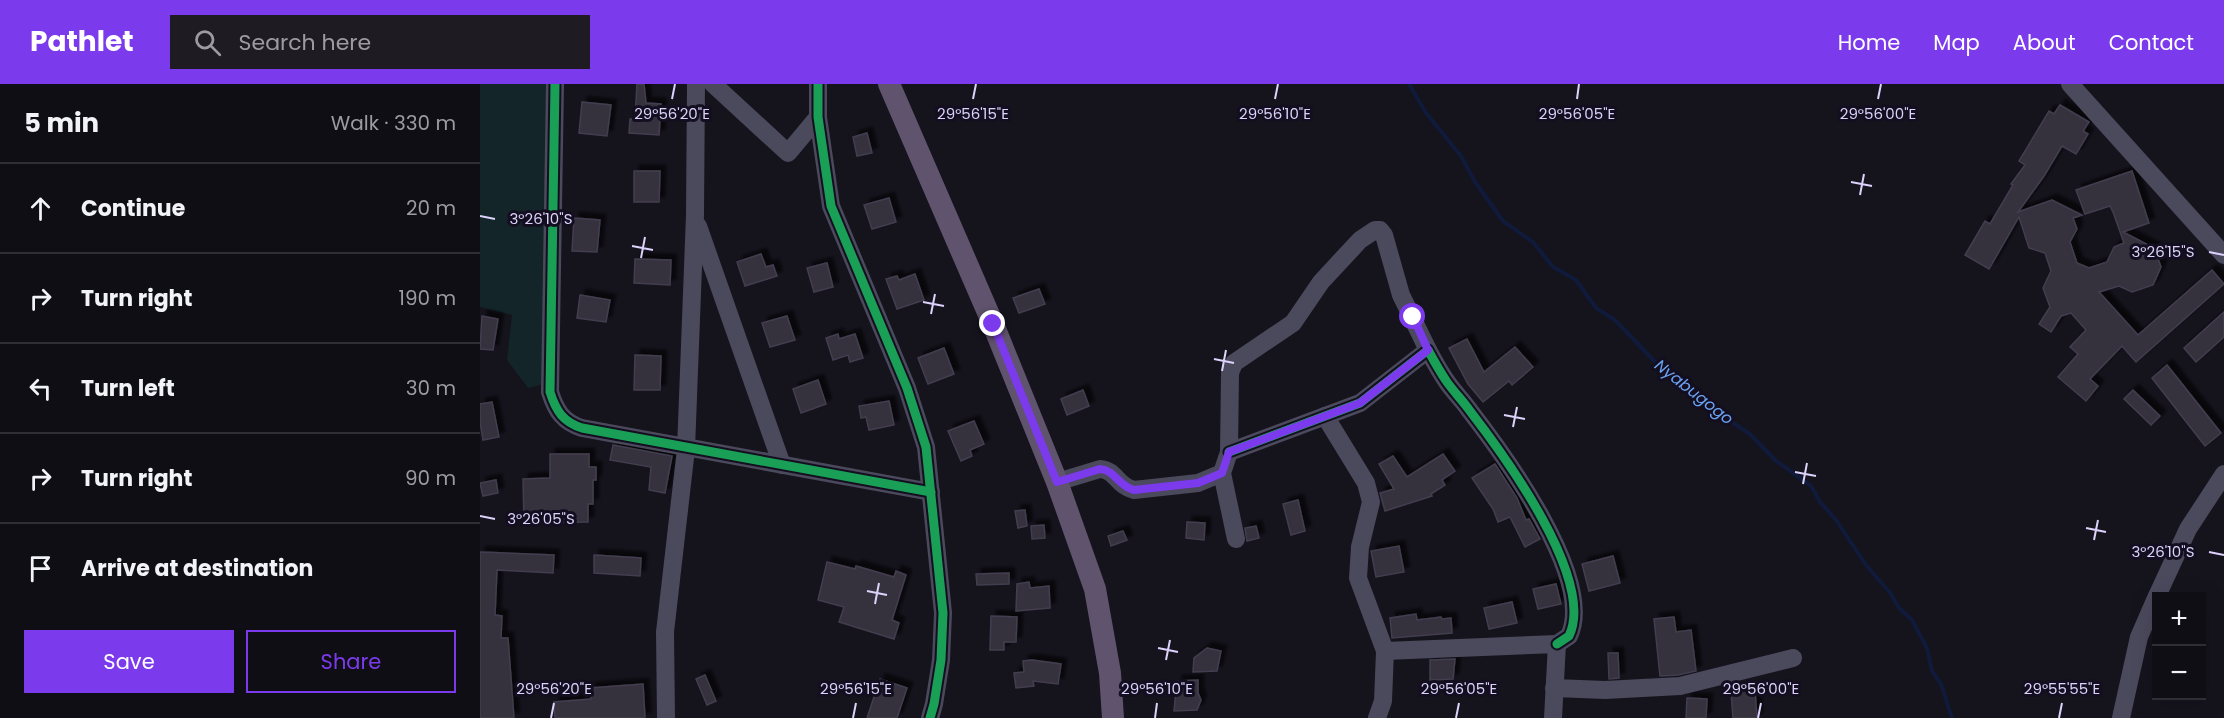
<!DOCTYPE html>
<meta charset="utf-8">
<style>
:root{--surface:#100e15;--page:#1e1c22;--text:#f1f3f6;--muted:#9c9ca0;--line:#302e34;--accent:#7c3aed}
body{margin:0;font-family:Poppins,sans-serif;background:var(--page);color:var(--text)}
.controls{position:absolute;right:18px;bottom:18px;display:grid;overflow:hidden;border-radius:0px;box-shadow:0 6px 24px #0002}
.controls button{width:54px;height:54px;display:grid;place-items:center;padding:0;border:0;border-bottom:2px solid var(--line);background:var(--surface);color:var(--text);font:30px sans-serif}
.stop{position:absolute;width:18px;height:18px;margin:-14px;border:4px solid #7c3aed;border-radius:50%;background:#fff}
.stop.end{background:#7c3aed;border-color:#fff;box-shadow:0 2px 6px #0008}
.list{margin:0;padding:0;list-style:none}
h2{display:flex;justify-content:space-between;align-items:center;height:78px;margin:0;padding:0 24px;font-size:26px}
h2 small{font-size:20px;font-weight:400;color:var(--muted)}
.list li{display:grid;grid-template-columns:39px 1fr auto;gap:18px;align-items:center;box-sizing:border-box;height:90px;padding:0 24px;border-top:2px solid var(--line)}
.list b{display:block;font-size:22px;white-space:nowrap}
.list em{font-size:20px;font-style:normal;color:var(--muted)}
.actions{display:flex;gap:12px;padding:18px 24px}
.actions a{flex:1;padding:14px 0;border:2px solid var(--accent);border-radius:0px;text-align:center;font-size:21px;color:var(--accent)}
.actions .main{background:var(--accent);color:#fff}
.icon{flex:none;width:33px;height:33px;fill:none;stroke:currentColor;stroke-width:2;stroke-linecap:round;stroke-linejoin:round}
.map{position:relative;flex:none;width:1744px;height:634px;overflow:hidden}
header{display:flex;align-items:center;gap:36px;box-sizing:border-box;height:84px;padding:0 30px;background:var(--accent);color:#fff}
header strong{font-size:28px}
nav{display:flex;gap:33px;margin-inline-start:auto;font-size:21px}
.search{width:420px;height:54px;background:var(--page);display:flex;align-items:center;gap:15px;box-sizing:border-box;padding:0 21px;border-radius:0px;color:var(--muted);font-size:22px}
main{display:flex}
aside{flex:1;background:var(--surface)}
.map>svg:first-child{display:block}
</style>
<header>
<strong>Pathlet</strong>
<div class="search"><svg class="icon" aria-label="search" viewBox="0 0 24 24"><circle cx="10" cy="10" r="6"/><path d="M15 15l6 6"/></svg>Search here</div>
<nav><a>Home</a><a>Map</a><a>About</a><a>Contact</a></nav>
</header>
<main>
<aside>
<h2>5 min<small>Walk · 330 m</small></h2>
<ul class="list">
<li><svg class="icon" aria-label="ahead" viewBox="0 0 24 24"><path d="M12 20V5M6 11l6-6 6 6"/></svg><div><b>Continue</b></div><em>20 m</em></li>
<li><svg class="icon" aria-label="right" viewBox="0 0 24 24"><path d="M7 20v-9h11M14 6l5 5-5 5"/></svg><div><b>Turn right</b></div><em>190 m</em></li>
<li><svg class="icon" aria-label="left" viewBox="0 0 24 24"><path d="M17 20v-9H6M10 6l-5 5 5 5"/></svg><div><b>Turn left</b></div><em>30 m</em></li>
<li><svg class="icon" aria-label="right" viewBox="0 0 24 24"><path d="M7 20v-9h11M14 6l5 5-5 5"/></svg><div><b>Turn right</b></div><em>90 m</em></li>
<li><svg class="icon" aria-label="arrive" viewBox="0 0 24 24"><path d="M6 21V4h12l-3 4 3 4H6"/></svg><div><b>Arrive at destination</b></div></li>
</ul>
<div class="actions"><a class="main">Save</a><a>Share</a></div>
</aside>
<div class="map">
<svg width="1744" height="634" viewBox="0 0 1744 634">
<defs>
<filter id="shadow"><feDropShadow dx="5.5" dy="-5.5" stdDeviation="1.5" flood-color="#0009"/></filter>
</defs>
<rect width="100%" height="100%" fill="#15131c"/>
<polygon fill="#132528" points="0,0 69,0 64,300 48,304 27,276 32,231 0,223"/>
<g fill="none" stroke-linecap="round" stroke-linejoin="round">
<polyline stroke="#101b3c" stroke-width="4" points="929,0 946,29 981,72 995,98 1023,137 1053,158 1073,183 1096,196 1116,224 1135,236 1181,284 1224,313 1229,323 1270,350 1295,376 1331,402 1340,418 1356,436 1386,481 1411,510 1419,524 1432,536 1447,564 1452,587 1461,600 1472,634"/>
</g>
<g fill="#35313e" stroke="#433e4f" stroke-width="1.5" filter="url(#shadow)">
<polygon points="157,0 164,0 166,19 181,20 179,51 149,49 150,35 155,35"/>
<polygon points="102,18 131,21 127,52 99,49"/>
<polygon points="1580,21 1609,38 1603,47 1608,50 1596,70 1582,62 1564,92 1538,128 1572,116 1602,131 1593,134 1597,145 1590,158 1597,179 1609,184 1627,178 1634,163 1644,159 1633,128 1630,122 1605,130 1596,106 1652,87 1669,139 1643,148 1674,164 1681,183 1673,201 1652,208 1639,202 1619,208 1658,251 1732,186 1744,200 1656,278 1642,262 1610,295 1618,302 1606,317 1578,293 1598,270 1590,263 1606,246 1591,229 1581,232 1571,248 1559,240 1570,223 1563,204 1571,187 1565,169 1549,164 1539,133 1509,185 1485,171 1505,137 1510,140 1533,101 1531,100 1545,81 1539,77 1569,27 1574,30"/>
<polygon points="387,49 392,69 377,72 373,53"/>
<polygon points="154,87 180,87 179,118 154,118"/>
<polygon points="409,114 416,138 392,145 384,121"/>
<polygon points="94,134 120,136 117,168 92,167"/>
<polygon points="281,170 286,183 293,181 297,192 265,202 257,178"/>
<polygon points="155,175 191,176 190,201 154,199"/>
<polygon points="347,179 353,203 334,208 327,184"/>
<polygon points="435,190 444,216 417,225 406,195 417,192 419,196"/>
<polygon points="559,205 565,220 539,229 533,214"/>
<polygon points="100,211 130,216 126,238 97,234"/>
<polygon points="1744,228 1744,253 1716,278 1704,264"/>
<polygon points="2,232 18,235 13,266 0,265"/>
<polygon points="307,232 315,256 290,263 282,239"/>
<polygon points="358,250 359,255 375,250 383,274 370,278 368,271 353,276 346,254"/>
<polygon points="987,255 1004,288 1035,263 1053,283 1032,301 1029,297 1003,318 988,300 969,264"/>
<polygon points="464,264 474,290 448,300 438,274"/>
<polygon points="155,271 181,272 180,306 154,306"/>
<polygon points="1687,281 1741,349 1725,362 1672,294"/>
<polygon points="338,296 346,320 321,329 313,305"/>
<polygon points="603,306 609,322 587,331 581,315"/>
<polygon points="1653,306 1680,332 1671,341 1644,315"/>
<polygon points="409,317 414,341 389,346 386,333 381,334 379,322"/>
<polygon points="12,318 19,353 3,356 0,338 0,320"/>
<polygon points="494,337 504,360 490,366 492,372 481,377 468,347"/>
<polygon points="133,361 192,372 185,409 169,406 171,383 130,376"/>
<polygon points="70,370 109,370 109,383 116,383 116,396 113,396 113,420 108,420 108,438 44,439 43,395 70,394"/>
<polygon points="963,370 975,387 962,396 965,401 951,410 952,412 905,427 900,409 914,405 899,380 913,372 927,393"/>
<polygon points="1015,380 1037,414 1046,436 1049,435 1060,455 1045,463 1030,433 1018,438 1013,425 992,394"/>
<polygon points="16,396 18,409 3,412 0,399"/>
<polygon points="818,416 825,447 811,451 803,420"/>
<polygon points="545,426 547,442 538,444 535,427"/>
<polygon points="707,438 725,439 724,456 706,454"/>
<polygon points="564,441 565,454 552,455 551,442"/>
<polygon points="776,442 779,454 767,457 765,444"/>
<polygon points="643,447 647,456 631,462 628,452"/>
<polygon points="919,462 924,488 896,493 891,467"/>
<polygon points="0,468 74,471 73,489 17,486 15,531 22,532 21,554 28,554 34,634 0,634"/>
<polygon points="114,471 161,474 160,492 114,489"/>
<polygon points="1133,472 1140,499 1109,507 1102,480"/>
<polygon points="347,478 375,485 376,482 414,493 416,487 426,491 412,536 419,539 414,555 359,538 364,523 338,516"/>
<polygon points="529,489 529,500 497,501 496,490"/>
<polygon points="549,498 550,504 569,502 570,524 536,527 537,500"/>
<polygon points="1076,500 1081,520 1058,525 1053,505"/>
<polygon points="1032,518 1037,539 1009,545 1004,524"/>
<polygon points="936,530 937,536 961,533 962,535 971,534 972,549 912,554 910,534"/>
<polygon points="511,532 537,533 536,558 524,558 524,566 510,566"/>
<polygon points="1194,533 1196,548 1211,546 1216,587 1198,591 1180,592 1174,535"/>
<polygon points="727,564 741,567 737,587 713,588 714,574"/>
<polygon points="1128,569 1138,569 1139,594 1129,595"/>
<polygon points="975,575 973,595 950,596 950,576"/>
<polygon points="552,576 581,580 578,600 553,597 554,602 536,604 534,589 544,588 543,577"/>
<polygon points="225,591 236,617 227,621 216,595"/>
<polygon points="400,595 427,604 417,634 387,634"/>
<polygon points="718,596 718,609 721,616 717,626 694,627 697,597"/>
<polygon points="163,600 165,634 75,634 74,618 111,615 110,604"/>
<polygon points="1275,606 1277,634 1253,634 1251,608"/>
<polygon points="1207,614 1227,615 1226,634 1206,634"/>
</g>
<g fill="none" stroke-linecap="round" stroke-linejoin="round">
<g stroke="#4b495c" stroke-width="18">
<path d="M75,0l-5,308c6,19 13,30 32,36l349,64"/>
<polyline points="233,0 308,69 338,33"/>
<polyline points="338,0 338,33 351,122 427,304 446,363 463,529 461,576 454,620 450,634"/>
<polyline points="1590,0 1744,171"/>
<polyline points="218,142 302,381"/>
<polyline points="845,332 886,399 891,418 880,463 878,494 905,567 903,617 897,634"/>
<path d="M749,368l131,-49 68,-53c6,11 12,22 19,32 7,10 16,19 23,29 34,44 126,169 99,225l-12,8"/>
<path d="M577,398l43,-13c16,1 17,17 34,21l64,-7 24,-10"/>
<polyline points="756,455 742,389 749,368 750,289 754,279 813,239 841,198 880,156 895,146 900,146 904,151 921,211 948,266"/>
<polyline points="1677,512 1708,445 1744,390"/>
<polyline points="905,567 1077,560 1073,634"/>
<polyline points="1074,604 1125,606 1200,602 1313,574"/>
<polyline points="186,634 185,548 206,365 215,131 216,0"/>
<polyline points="1641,634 1659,553 1676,514"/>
</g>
<polyline stroke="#60536d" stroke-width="22" points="409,0 513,240 577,398 615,505 630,589 633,634"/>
<g stroke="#140f20" stroke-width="13">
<g id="cycleway">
<path d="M75,0l-5,308c6,19 13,30 32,36l349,64"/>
<polyline points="338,0 338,33 351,122 427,304 446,363 463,529 461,576 454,620 450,634"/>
<path d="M749,368l131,-49 68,-53c6,11 12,22 19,32 7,10 16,19 23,29 34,44 126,169 99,225l-12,8"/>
</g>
</g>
<use href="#cycleway" stroke="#1a9f57" stroke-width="9"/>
</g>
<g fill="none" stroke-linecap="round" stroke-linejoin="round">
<path stroke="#7c3aed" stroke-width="8" d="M513,240l64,158 43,-13c15,1 18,17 34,21l64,-7 24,-10 7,-21 131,-49 68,-53 -15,-33"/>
</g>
<path fill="none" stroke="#dcd2fb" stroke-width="2" d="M192,15l3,-15M493,15l3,-15M795,15l3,-15M1097,15l2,-15M1398,15l3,-15M1371,98l21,4M1380,111l4,-21M0,132l15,3M152,162l21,4M1729,168l15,3M161,174l4,-21M443,218l21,4M451,230l4,-20M734,275l20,4M742,287l4,-21M1024,331l21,4M1033,343l4,-20M1315,388l21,4M1323,400l4,-21M0,432l15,3M1606,444l20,4M1614,456l4,-20M1729,468l15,3M387,507l20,4M395,520l4,-21M678,564l20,4M686,576l4,-20M71,634l3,-15M373,634l3,-15M675,634l2,-15M976,634l3,-15M1278,634l3,-15M1579,634l3,-15"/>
<g text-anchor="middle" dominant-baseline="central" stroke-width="6" stroke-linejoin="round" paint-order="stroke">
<g font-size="16" font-style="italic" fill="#6aa2f1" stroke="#140f20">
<text transform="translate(1214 308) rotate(38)">Nyabugogo</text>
</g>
</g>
<g font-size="15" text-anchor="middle" fill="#dcd2fb" stroke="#140f20" stroke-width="6" stroke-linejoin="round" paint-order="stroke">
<text x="192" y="35">29°56'20"E</text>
<text x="493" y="35">29°56'15"E</text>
<text x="795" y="35">29°56'10"E</text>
<text x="1097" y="35">29°56'05"E</text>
<text x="1398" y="35">29°56'00"E</text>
<text x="61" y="140">3°26'10"S</text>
<text x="1683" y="173">3°26'15"S</text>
<text x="61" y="440">3°26'05"S</text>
<text x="1683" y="473">3°26'10"S</text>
<text x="74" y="610">29°56'20"E</text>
<text x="376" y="610">29°56'15"E</text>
<text x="677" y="610">29°56'10"E</text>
<text x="979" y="610">29°56'05"E</text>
<text x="1281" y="610">29°56'00"E</text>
<text x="1582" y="610">29°55'55"E</text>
</g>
</svg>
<div class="controls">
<button>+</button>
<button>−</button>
</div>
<div class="stop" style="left:933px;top:233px"></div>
<div class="stop end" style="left:513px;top:240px"></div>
</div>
</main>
